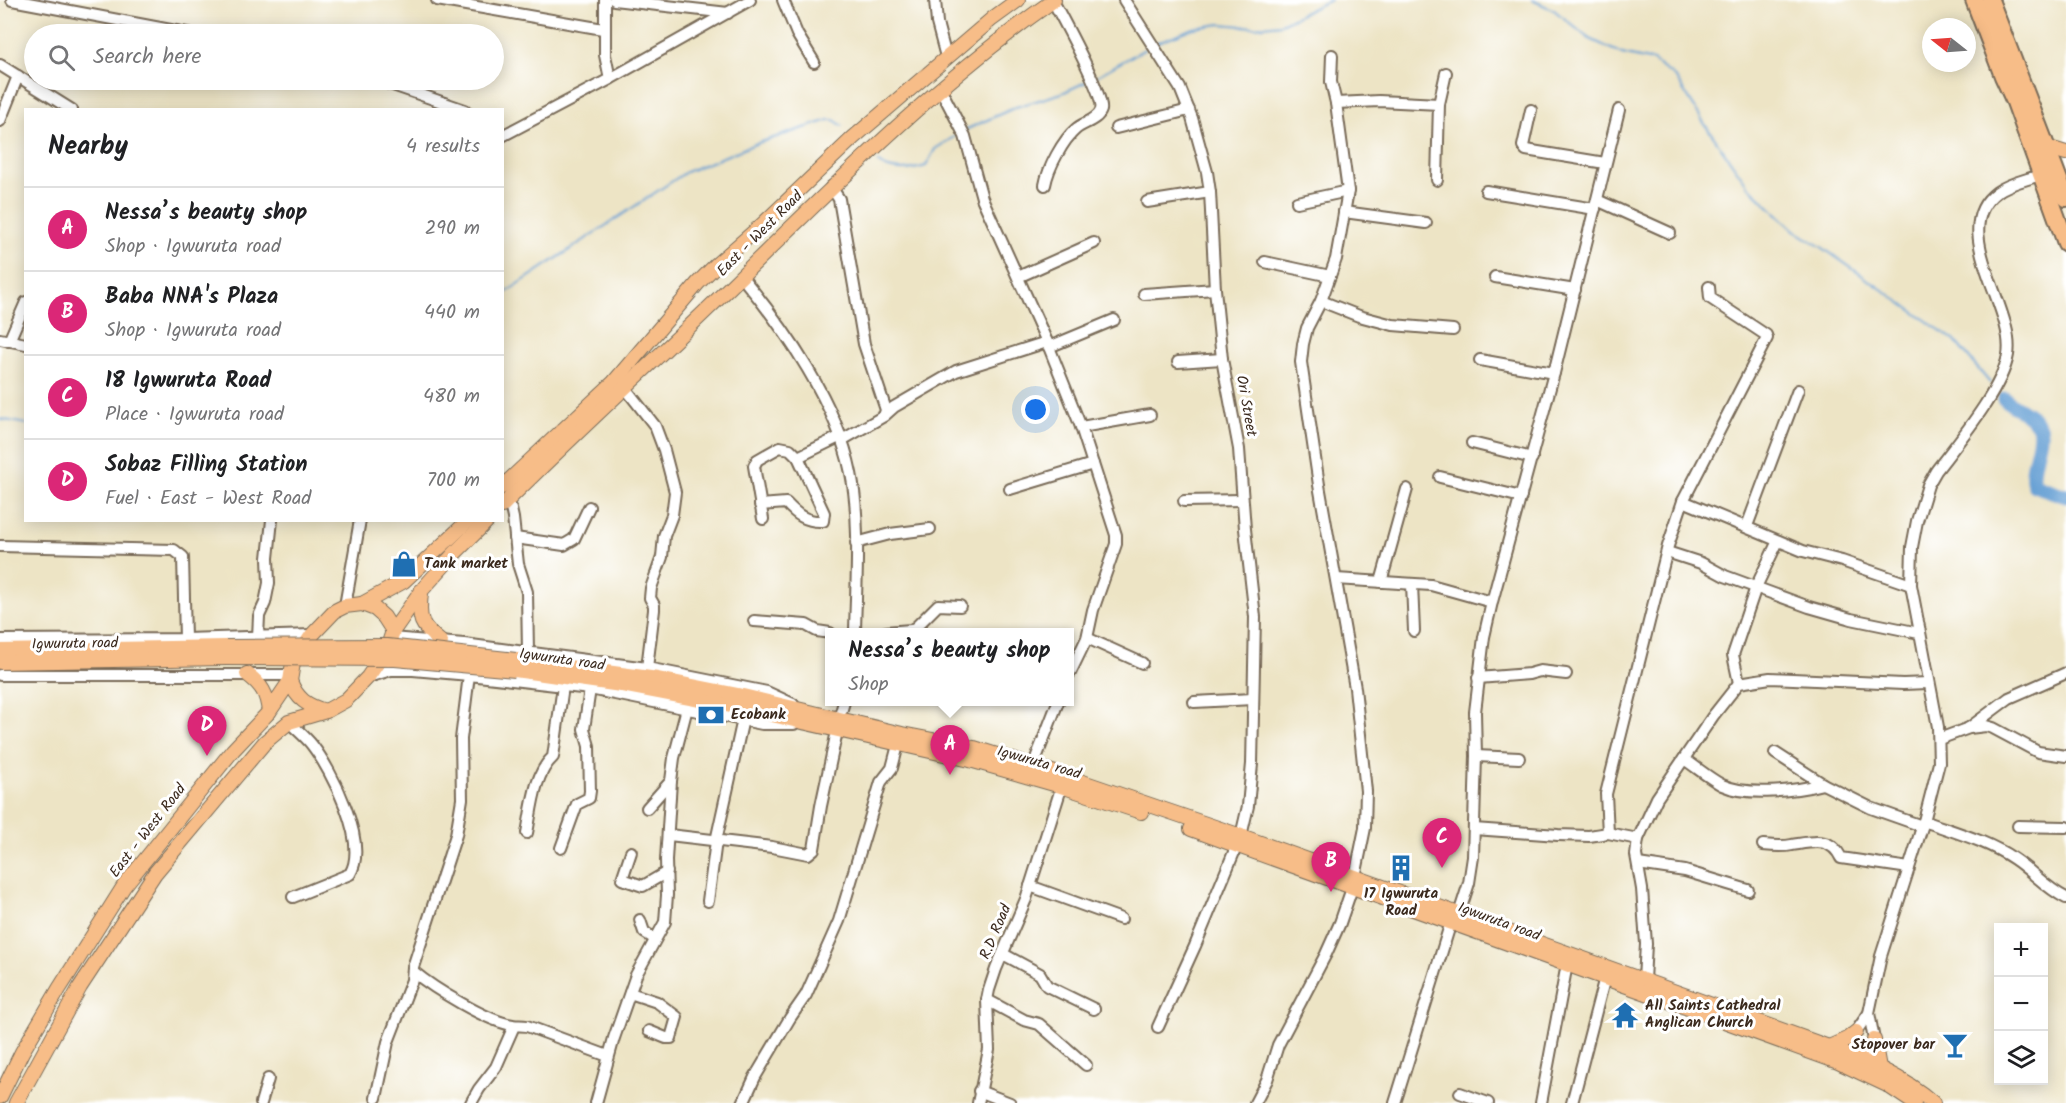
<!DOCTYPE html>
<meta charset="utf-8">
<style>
:root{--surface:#fff;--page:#f2f2f2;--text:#202124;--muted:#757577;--line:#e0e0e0;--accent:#db2777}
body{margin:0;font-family:Kalam,sans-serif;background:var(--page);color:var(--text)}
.controls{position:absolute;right:18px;bottom:18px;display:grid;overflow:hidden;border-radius:0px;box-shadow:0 3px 15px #0003}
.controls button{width:54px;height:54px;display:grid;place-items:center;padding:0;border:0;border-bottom:2px solid var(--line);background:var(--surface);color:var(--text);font:30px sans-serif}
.compass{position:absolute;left:1922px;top:18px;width:54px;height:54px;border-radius:50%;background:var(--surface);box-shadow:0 3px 15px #0003;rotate:287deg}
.you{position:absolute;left:1036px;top:410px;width:21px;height:21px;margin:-15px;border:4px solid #fff;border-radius:50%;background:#1a73e8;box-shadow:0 0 0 9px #1a73e833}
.badge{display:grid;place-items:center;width:39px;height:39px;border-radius:50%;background:var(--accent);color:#fff;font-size:20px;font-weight:700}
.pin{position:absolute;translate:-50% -50px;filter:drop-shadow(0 2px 3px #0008)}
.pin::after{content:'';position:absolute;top:32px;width:21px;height:18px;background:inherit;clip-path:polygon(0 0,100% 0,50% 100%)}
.popup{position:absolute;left:825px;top:628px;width:249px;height:78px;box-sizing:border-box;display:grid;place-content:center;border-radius:0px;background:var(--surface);filter:drop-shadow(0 2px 4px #0005);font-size:20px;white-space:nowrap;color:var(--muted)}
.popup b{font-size:22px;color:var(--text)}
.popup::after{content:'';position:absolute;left:50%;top:100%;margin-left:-12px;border:12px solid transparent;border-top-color:var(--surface)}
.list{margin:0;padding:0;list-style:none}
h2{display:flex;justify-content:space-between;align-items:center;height:78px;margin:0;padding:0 24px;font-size:26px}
h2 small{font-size:20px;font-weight:400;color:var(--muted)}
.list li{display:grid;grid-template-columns:39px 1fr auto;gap:18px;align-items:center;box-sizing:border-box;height:84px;padding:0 24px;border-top:2px solid var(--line)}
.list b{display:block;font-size:22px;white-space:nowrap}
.list p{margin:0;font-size:20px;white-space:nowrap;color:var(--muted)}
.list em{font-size:20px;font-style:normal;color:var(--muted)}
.icon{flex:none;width:33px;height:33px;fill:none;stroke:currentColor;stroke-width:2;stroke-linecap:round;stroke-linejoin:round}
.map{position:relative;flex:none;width:2066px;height:1103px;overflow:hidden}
.search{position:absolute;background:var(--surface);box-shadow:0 3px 15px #0003;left:24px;top:24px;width:480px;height:66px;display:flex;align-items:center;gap:15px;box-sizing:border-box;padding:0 21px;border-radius:33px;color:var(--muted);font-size:22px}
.panel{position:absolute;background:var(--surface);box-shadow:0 3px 15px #0003;left:24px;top:108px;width:480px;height:414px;border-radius:0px}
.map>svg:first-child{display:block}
</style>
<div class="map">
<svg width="2066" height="1103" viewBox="0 0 2066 1103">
<rect width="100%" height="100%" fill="#fff"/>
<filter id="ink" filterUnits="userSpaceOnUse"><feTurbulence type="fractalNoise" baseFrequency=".0167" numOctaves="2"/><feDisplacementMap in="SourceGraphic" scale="12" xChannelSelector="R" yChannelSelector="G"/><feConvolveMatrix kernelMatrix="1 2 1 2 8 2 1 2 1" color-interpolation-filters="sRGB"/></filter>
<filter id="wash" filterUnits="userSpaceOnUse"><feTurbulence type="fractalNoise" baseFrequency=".008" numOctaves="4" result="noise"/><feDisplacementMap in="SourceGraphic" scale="24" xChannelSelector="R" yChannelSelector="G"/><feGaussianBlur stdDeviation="1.35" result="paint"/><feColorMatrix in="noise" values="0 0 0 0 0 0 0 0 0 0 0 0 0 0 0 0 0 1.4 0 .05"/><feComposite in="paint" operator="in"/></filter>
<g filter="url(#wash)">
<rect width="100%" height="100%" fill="#ede4c5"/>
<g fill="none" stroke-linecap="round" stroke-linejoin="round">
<g stroke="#649ed3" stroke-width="2">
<polyline points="1532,0 1554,10 1588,38 1622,54 1653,61 1676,78 1706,126 1748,186 1794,230 1823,248 1954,340 1990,383"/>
<polyline points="1155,43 1194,28 1220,24 1254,27 1281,24 1330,0"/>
<polyline points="1095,77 1150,46"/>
<polyline points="965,130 1016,107 1062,93 1088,81"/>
<path d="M877,162c14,11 33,9 49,4l9,-17 25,-16"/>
<polyline points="502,295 686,172 755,144 829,120 834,120 843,126"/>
<polyline points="0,419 26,424"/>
</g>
<path stroke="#649ed3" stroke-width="15" d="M2005,399c9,9 26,14 33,26 8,13 -10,42 -4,60l32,11"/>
</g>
</g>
<g filter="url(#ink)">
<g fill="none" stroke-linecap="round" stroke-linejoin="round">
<g stroke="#796b58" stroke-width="14">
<g id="minor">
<polyline points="12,0 192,34"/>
<polyline points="437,0 603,29"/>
<polyline points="605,0 605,55 610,79"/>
<polyline points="614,0 728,13"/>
<polyline points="783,0 797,34 814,62"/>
<polyline points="935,0 937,23 946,57"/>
<polyline points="1124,0 1180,88 1192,118 1207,172 1210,192 1215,289 1222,359 1239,449 1245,529 1255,617 1252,764 1248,806 1241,836"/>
<polyline points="1332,55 1331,82 1336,103 1348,191 1336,259 1321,301 1307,328 1303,344 1301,362 1319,485 1355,688 1366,791 1365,828 1355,877"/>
<polyline points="0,65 72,110"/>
<polyline points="378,80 465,110"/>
<polyline points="941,90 965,136 982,198 1047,342 1081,427 1116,535 1116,544 1093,610 1087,638 1070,673"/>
<polyline points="1336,103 1379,101 1439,104"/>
<polyline points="1531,110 1523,146 1526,150 1605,163"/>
<polyline points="0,121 18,76"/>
<polyline points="1116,128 1189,110"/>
<polyline points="502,136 610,79 750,0"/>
<polyline points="1437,180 1439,104 1446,73"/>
<path d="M1045,185c3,-17 18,-45 31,-56 7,-6 22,-9 25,-19 4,-14 -39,-92 -48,-109"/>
<polyline points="831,187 839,199 864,344 886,410 884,416 842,440"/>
<polyline points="1486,191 1595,209"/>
<polyline points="1597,200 1670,233"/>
<polyline points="1147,202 1210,192"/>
<polyline points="1297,202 1348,191"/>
<polyline points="1344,212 1426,223"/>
<polyline points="1265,262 1330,276"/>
<path d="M741,276c45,54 96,128 110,197 10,49 5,109 4,159"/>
<polyline points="1018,277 1094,243"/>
<polyline points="1495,277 1575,290"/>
<polyline points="1144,294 1215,289"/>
<polyline points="1321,301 1359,316 1393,325 1453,330"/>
<polyline points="0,339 26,344"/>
<polyline points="9,341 26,302"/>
<polyline points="1049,347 1114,320"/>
<polyline points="1480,360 1554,373"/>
<polyline points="1178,362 1222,359"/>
<polyline points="626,389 655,426 664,450 675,492 672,515 664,536 662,557 651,588 650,598 654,605 654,610 647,668"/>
<polyline points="885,415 894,407 956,371 1047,342"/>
<polyline points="1081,427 1150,415"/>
<polyline points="1472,443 1532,458"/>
<polyline points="1440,477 1521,497"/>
<polyline points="1010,489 1093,464"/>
<polyline points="1184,501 1242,500"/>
<polyline points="1683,501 1803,551 1842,561 1911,585"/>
<polyline points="505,503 511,509 513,518 518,564 527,592 528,652"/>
<path d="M760,505l26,-2c11,12 20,19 37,18l1,-8 -26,-56"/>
<polyline points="763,519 754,466 757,460 780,447 790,449 798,457 841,436"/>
<polyline points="1747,526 1798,390"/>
<polyline points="515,538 564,545 574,539 589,507"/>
<polyline points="856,543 890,534 930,529"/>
<polyline points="0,546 174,550 183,557 185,639"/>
<polyline points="1667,552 1701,563 1725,576 1809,607 1851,619 1919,633"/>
<polyline points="1336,579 1431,585 1492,602"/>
<polyline points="1381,582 1407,489"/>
<polyline points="1412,584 1414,631"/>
<polyline points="345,606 360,520"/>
<polyline points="754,621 806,625 817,631 830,633"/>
<polyline points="886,632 911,630 916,627 938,605 960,606"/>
<polyline points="258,637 259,616 265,603 269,583 268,558 272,520"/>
<polyline points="391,638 464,644 647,668 767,692 793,704"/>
<polyline points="1087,638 1142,663"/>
<polyline points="0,640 185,639 312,635"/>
<polyline points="0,675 290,675"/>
<polyline points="368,677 391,670 413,670 469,675 590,689 762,724 794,724"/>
<polyline points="1478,678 1529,674 1540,671 1566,674"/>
<polyline points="1739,683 1733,655 1756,587 1778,541"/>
<polyline points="1194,702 1253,699"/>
<polyline points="839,719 844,702"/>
<path d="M289,722c8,8 17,15 23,23 20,26 57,98 38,129l-57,23"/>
<polyline points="1969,728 1986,726 1993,728 2038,752 2066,756"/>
<polyline points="1939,739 1969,728 2009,698 2066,673"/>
<polyline points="1775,753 1823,784 1871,808 1922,826"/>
<polyline points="1476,756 1519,758"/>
<path d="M1684,759c12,8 25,19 38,26 27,12 73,6 101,-1"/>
<polyline points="1033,766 1058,702"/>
<polyline points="647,808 671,781"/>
<path d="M1924,821c30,11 64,20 90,38 18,12 32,29 52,39"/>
<polyline points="2018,826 2066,827"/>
<polyline points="1474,829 1558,835 1589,836 1608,833 1638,839"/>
<path d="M527,833c5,-25 7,-59 26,-76l10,-71"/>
<polyline points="1608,833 1606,794 1668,546 1683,501 1767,338 1766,335 1710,298 1709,287"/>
<polyline points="669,835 772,847 808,854 814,849 821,806 837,731"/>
<path d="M1763,845c9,1 20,2 29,0 20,-3 39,-9 49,13l68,10"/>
<polyline points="561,848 577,804 589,798 590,791 589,746 584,729 590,689"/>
<polyline points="631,852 622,879 643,886 667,872"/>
<polyline points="1638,864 1685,871 1748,890"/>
<polyline points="1030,886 1121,919"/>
<polyline points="708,901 716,841 743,719"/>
<polyline points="1459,914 1469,883 1473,857 1476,756 1475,712 1484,637 1492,602 1554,373 1619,110"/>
<polyline points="640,920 644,932 655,939"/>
<polyline points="1003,954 1040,974 1047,986 1094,1009"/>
<path d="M414,972c19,16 74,50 99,53 4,1 9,0 14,1l81,30"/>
<polyline points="1644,980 1646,944 1642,889 1636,855 1638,839 1657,798 1713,716 1739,683 1770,678 1903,684 1928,683"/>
<polyline points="630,993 657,1002 677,1017 671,1038 666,1038 649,1031"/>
<polyline points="987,1000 1024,1020 1039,1024 1086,1065"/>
<polyline points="1158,1027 1195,946 1237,845"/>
<path d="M1853,1036l16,-23 12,-57 43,-135 15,-58 -1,-36 -27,-142 1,-38 5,-26 11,-36 8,-14c22,-29 66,-81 72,-116 8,-47 -62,-126 -11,-163 12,-9 29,-12 43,-17"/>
<polyline points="1862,1066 1874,1040 1869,1013"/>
<polyline points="979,1091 1010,1103"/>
<polyline points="1460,1093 1488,1103"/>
<polyline points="376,1098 388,1042 412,980 413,967 456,835 462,799 461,739 469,675"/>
<polyline points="261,1103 268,1079"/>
<polyline points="471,1103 479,1089 496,1067 514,1026"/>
<polyline points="596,1103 614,1038 636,975 665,922 667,895 666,860 671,781 674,758 687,708"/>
<polyline points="743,1103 755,1077 790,1018 806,995 839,921 881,782 892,768 898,745"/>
<polyline points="978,1103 989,1050 987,1000 989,990 996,969 1026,899 1064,779"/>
<polyline points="1255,1103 1267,1080 1278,1045 1326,954 1340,923 1352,888"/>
<polyline points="1395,1103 1451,922"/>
<polyline points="1541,1103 1567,964"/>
<polyline points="1572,1103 1605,977"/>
</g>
</g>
<g stroke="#796b58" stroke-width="16">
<g id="major">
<polyline points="2046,147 2066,153"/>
<polyline points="502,487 614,382 698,283 717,264 763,224 853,138 992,19 1018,0"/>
<path d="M502,506c71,-71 145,-138 217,-208 107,-104 212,-212 335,-298"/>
<path d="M421,593c-3,26 -1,33 20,49"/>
<polyline points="362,604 404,581 469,520"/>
<polyline points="0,651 226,647"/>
<path d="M516,660l142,19 85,17 159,38 72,14 91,28 176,60 588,211c36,14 75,30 104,56"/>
<polyline points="0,662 226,658"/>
<polyline points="515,670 621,685 741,708 970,760 1061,786 1141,812"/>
<path d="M247,674c15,11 20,20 22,38"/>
<path d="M290,681c7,18 17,25 36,30"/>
<polyline points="1191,829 1838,1062 1887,1085 1914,1103"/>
<polyline points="1874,1040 1879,1068"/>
<polyline points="1829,1047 1847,1039 1856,1032"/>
<polyline points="0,1097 22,1052 59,989 124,886 233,750 269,712 290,681 293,663 312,635 335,611 345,606 362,604 375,609 384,617 393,631"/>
<polyline points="16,1103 80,987 155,873 265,742 289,722 326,711 346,700 368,677 387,649 393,631 421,591 455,553 488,520"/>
</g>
</g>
<g stroke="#796b58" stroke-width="20">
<g id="highway">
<polyline points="1974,0 2003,76 2015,102 2066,243"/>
<polyline points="1990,0 2066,198"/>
</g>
</g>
<use href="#minor" stroke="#fff" stroke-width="10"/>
<use href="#major" stroke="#f7bd88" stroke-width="14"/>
<use href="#highway" stroke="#f7bd88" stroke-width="16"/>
<g stroke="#796b58" stroke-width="16" stroke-linecap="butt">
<g id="major-bridge">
<polyline points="226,647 387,646 516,660"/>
<polyline points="226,658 395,659 515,670"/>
</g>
</g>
<use href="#major-bridge" stroke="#f7bd88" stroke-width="14"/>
</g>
</g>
<defs>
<g id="shop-bare" transform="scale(2.07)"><path d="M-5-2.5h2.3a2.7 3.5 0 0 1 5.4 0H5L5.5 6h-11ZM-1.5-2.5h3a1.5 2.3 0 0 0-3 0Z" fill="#1f6fb2" stroke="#fff" stroke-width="2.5" paint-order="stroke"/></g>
<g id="bank-bare" transform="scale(2.07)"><path d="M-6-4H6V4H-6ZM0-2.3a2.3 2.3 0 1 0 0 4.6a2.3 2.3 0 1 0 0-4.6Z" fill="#1f6fb2" stroke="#fff" stroke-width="2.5" paint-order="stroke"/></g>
<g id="building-bare" transform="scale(2.07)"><path d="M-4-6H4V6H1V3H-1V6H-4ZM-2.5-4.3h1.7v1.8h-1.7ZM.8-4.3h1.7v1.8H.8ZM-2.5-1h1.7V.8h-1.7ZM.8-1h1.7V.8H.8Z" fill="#1f6fb2" stroke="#fff" stroke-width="2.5" paint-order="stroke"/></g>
<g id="temple-bare" transform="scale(2.07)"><path d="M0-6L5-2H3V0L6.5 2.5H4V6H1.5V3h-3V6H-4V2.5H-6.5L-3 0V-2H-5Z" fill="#1f6fb2" stroke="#fff" stroke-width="2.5" paint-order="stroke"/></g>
<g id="bar-bare" transform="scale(2.07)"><path d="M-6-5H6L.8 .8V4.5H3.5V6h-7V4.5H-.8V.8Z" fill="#1f6fb2" stroke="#fff" stroke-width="2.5" paint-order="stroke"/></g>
</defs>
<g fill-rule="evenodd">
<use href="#shop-bare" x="404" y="564"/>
<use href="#bank-bare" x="711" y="715"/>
<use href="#building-bare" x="1401" y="868"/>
<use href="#temple-bare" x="1625" y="1015"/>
<use href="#bar-bare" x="1955" y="1045"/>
</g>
<g text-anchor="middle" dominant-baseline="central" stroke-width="6" stroke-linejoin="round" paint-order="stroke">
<g font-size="15" fill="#3b2a1e" stroke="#fff">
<text transform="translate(760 234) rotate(-45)">East - West Road</text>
<text transform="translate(1246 406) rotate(80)">Ori Street</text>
<text transform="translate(75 644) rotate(-1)">Igwuruta road</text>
<text transform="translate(562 660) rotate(8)">Igwuruta road</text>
<text transform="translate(1039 763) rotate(16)">Igwuruta road</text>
<text transform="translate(148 831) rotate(-52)">East - West Road</text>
<text transform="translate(1499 922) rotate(20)">Igwuruta road</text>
<text transform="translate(996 932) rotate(-67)">R.D Road</text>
</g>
<g font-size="15" font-weight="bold" fill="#3b2a1e" stroke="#fff" text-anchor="start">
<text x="424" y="564">Tank market</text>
<text x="731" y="715">Ecobank</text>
<text x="1401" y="894" text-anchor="middle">17 Igwuruta<tspan x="1401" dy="17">Road</tspan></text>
<text x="1645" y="1006">All Saints Cathedral<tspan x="1645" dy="17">Anglican Church</tspan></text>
<text x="1935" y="1045" text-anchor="end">Stopover bar</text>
</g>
</g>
</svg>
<div class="controls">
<button>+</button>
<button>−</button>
<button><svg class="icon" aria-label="layers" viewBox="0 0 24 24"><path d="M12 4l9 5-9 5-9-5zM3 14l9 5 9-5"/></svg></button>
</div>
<svg class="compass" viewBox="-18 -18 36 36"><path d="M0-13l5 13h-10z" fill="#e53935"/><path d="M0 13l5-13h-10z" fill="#757577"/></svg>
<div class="you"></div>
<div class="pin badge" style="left:950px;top:775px">A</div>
<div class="popup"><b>Nessa’s beauty shop</b>Shop</div>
<div class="pin badge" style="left:1331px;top:892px">B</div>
<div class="pin badge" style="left:1442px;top:868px">C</div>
<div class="pin badge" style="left:207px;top:756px">D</div>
<div class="search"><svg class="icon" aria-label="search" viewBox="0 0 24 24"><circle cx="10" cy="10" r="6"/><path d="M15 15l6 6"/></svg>Search here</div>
<section class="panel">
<h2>Nearby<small>4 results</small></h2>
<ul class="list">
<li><span class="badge">A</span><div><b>Nessa’s beauty shop</b><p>Shop · Igwuruta road</p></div><em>290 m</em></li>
<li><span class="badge">B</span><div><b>Baba NNA's Plaza</b><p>Shop · Igwuruta road</p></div><em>440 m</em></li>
<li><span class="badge">C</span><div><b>18 Igwuruta Road</b><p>Place · Igwuruta road</p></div><em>480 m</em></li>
<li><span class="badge">D</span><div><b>Sobaz Filling Station</b><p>Fuel · East - West Road</p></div><em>700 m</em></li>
</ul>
</section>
</div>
